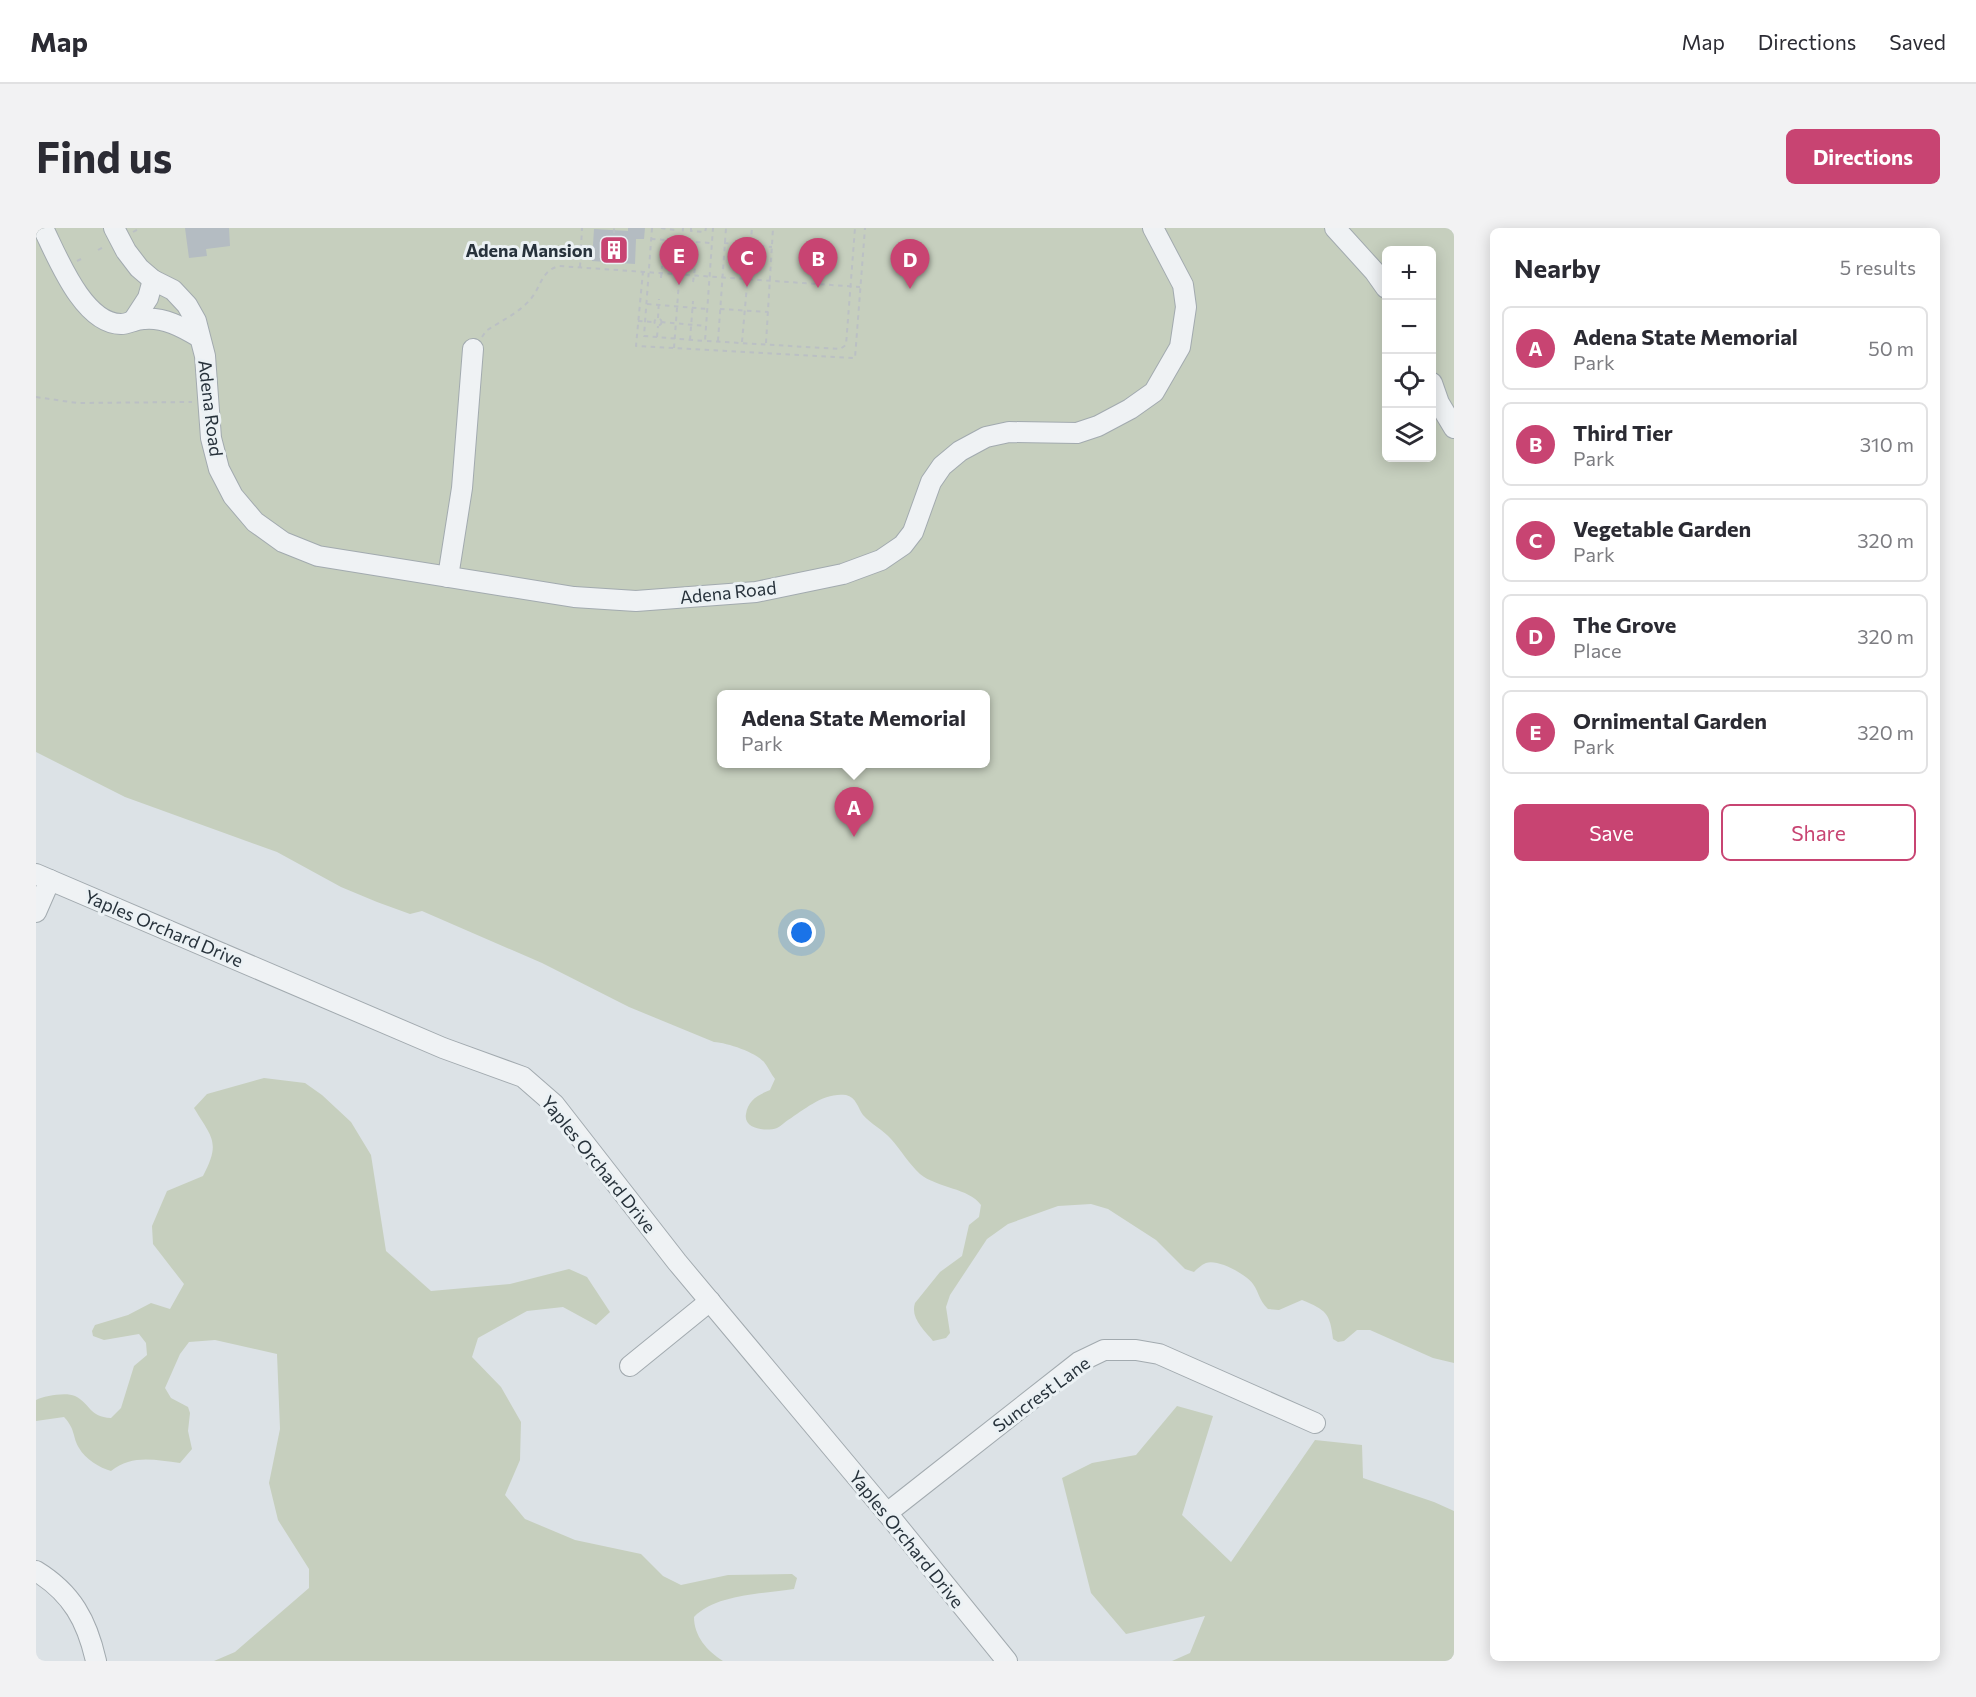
<!DOCTYPE html>
<meta charset="utf-8">
<style>
:root{--surface:#fff;--page:#f2f2f3;--text:#2b2b33;--muted:#7c7c81;--line:#e1e1e2;--accent:#c84472}
body{margin:0;font-family:Commissioner,sans-serif;background:var(--page);color:var(--text)}
.controls{position:absolute;right:18px;top:18px;display:grid;overflow:hidden;border-radius:9px;box-shadow:0 3px 15px #0003}
.controls button{width:54px;height:54px;display:grid;place-items:center;padding:0;border:0;border-bottom:2px solid var(--line);background:var(--surface);color:var(--text);font:30px sans-serif}
.you{position:absolute;left:766px;top:705px;width:21px;height:21px;margin:-15px;border:4px solid #fff;border-radius:50%;background:#1a73e8;box-shadow:0 0 0 9px #1a73e833}
.badge{display:grid;place-items:center;width:39px;height:39px;border-radius:50%;background:var(--accent);color:#fff;font-size:20px;font-weight:700}
.pin{position:absolute;translate:-50% -50px;filter:drop-shadow(0 2px 3px #0008)}
.pin::after{content:'';position:absolute;top:32px;width:21px;height:18px;background:inherit;clip-path:polygon(0 0,100% 0,50% 100%)}
.popup{position:absolute;left:681px;top:462px;width:273px;height:78px;box-sizing:border-box;display:grid;place-content:center;border-radius:9px;background:var(--surface);filter:drop-shadow(0 2px 4px #0005);font-size:20px;white-space:nowrap;color:var(--muted)}
.popup b{font-size:22px;color:var(--text)}
.popup::after{content:'';position:absolute;left:50%;top:100%;margin-left:-12px;border:12px solid transparent;border-top-color:var(--surface)}
.list{margin:0;padding:0;list-style:none}
h2{display:flex;justify-content:space-between;align-items:center;height:78px;margin:0;padding:0 24px;font-size:26px}
h2 small{font-size:20px;font-weight:400;color:var(--muted)}
.list li{display:grid;grid-template-columns:39px 1fr auto;gap:18px;align-items:center;box-sizing:border-box;height:84px;margin:0 12px 12px;padding:0 12px;border:2px solid var(--line);border-radius:9px}
.list b{display:block;font-size:22px;white-space:nowrap}
.list p{margin:0;font-size:20px;white-space:nowrap;color:var(--muted)}
.list em{font-size:20px;font-style:normal;color:var(--muted)}
.actions{display:flex;gap:12px;padding:18px 24px}
.actions a{flex:1;padding:14px 0;border:2px solid var(--accent);border-radius:9px;text-align:center;font-size:21px;color:var(--accent)}
.actions .main{background:var(--accent);color:#fff}
.icon{flex:none;width:33px;height:33px;fill:none;stroke:currentColor;stroke-width:2;stroke-linecap:round;stroke-linejoin:round}
.map{position:relative;flex:none;width:1418px;height:1433px;overflow:hidden;border-radius:9px}
header{display:flex;align-items:center;gap:36px;box-sizing:border-box;height:84px;padding:0 30px;background:var(--surface);border-bottom:2px solid var(--line)}
header strong{font-size:28px}
nav{display:flex;gap:33px;margin-inline-start:auto;font-size:21px}
.intro{display:flex;align-items:center;justify-content:space-between;box-sizing:border-box;height:144px;padding:0 36px}
h1{margin:0;font-size:42px}
.button{padding:15px 27px;border-radius:9px;background:var(--accent);color:#fff;font-size:21px;font-weight:700}
main{display:flex;gap:36px;padding:0 36px}
aside{flex:1;background:var(--surface);border-radius:9px;box-shadow:0 3px 15px #0003}
.map>svg:first-child{display:block}
</style>
<header>
<strong>Map</strong>
<nav><a>Map</a><a>Directions</a><a>Saved</a></nav>
</header>
<div class="intro"><h1>Find us</h1><a class="button">Directions</a></div>
<main>
<div class="map">
<svg width="1418" height="1433" viewBox="0 0 1418 1433">
<rect width="100%" height="100%" fill="#dce2e6"/>
<g fill="#c6cfbe" fill-rule="evenodd">
<path d="M0,0h1418v1135l-21,-5 -63,-28h-13l-13,11 -6,1 -5,-3c-3,-26 -7,-29 -31,-39l-23,10 -11,-1c-10,-10 -8,-15 -15,-25 -7,-10 -35,-25 -47,-21 -5,2 -9,6 -12,9l-9,-3 -29,-29 -48,-31 -17,-5 -33,2 -50,18 -21,15 -37,56 -4,12 4,26 -4,5 -13,3c-9,-11 -23,-23 -18,-38l25,-31 22,-16 7,-31 10,-8 2,-12c-12,-17 -44,-17 -61,-31 -11,-10 -19,-24 -29,-35 -8,-9 -20,-15 -28,-24 -5,-7 -7,-18 -17,-20 -22,-3 -41,14 -58,25 -3,2 -7,6 -11,8 -11,4 -34,1 -31,-14 2,-14 12,-19 24,-24l5,-11c-4,-5 -7,-12 -11,-17 -9,-10 -36,-19 -50,-20l-85,-35 -87,-44 -120,-52 -12,3 -33,-12 -36,-15 -64,-35 -152,-55 -89,-45zM1350,22h46v208h-46zM686,466h264v70h-264z"/>
<path d="M228,850l41,5 17,12 29,27 20,33 15,96 45,40 79,-7 59,-15 18,8 23,35 -14,13 -33,-18 -36,4 -49,27 -6,19 29,30 20,35 -1,38 -15,35 20,24 50,21 66,14 22,22 18,9 47,-10 64,-1 5,4 -3,11c-31,5 -78,5 -100,28 0,19 13,34 29,44h-509l21,-9 74,-64v-19l-31,-49 -9,-37 11,-54 -3,-75 -62,-14 -26,2 -9,12 -15,34 6,10 17,9 2,6 -2,18 4,18 -12,14c-25,-3 -48,-9 -69,8 -11,-3 -26,-12 -32,-23 -7,-12 -3,-18 -15,-31l-28,4v-21c9,-4 29,-8 39,-4 16,8 14,21 36,22l10,-10 13,-42 13,-11 -1,-12 -7,-9 -35,6 -11,-4 -1,-5 3,-6 33,-10 23,-12 19,6 14,-25 -31,-40 -1,-18 15,-35 36,-15c18,-34 9,-38 -9,-68l13,-14z"/>
<polygon points="1141,1178 1177,1188 1146,1287 1195,1334 1279,1212 1326,1217 1327,1250 1398,1274 1418,1283 1418,1429 1415,1433 1136,1433 1154,1425 1169,1388 1090,1406 1055,1365 1026,1250 1056,1235 1100,1227"/>
</g>
<g fill="#b4bcc2">
<polygon points="149,0 193,0 194,18 170,21 171,28 153,30"/>
<polygon points="592,0 609,0 608,11 600,11 599,36 556,33 558,1 592,3"/>
</g>
<g fill="none" stroke-linecap="round" stroke-linejoin="round">
<g stroke="#a2aaaf" stroke-width="22">
<g id="minor">
<path d="M7,0c14,28 40,96 78,96 7,0 15,-5 23,-5 20,-2 38,8 55,18"/>
<polyline points="78,0 90,23 103,40 117,52 137,62 151,77 160,93 169,128 175,210 183,241 197,268 219,294 247,314 282,328 538,369 600,373 720,364 807,346 845,332 867,317 877,304 895,254 906,238 924,223 950,209 973,204 1041,205 1062,198 1094,181 1118,164 1144,119 1150,79 1147,57 1117,0"/>
<polyline points="1299,0 1338,43 1350,60"/>
<polyline points="97,93 112,70 117,52"/>
<polyline points="1396,155 1403,175 1418,200"/>
<polyline points="412,349 426,260 437,121"/>
<polyline points="0,646 407,820 487,849 518,876 641,1034 851,1285 971,1433"/>
<polyline points="0,684 14,652"/>
<polyline points="594,1138 674,1073"/>
<polyline points="851,1285 1043,1134 1068,1122 1100,1122 1123,1126 1279,1195"/>
<path d="M0,1343c36,22 51,50 60,90"/>
</g>
</g>
<g stroke="#bbc0c4" stroke-width="2" stroke-dasharray="4.5 4.5" stroke-linecap="butt">
<polyline points="616,0 608,108 669,113 677,0"/>
<polyline points="625,0 639,2 640,0"/>
<polyline points="655,0 655,3 669,4 670,0"/>
<polyline points="97,4 104,0"/>
<polyline points="578,5 578,0"/>
<circle cx="646" cy="13" r="5"/>
<polyline points="615,11 675,15"/>
<polyline points="688,15 736,19"/>
<polyline points="62,22 69,18"/>
<polyline points="41,33 49,29"/>
<polyline points="544,39 546,0"/>
<polyline points="607,43 600,118 819,130 829,0"/>
<polyline points="625,50 626,38"/>
<polyline points="657,54 659,40"/>
<polyline points="611,76 671,81"/>
<polyline points="684,81 732,84"/>
<polyline points="622,90 623,71"/>
<circle cx="622" cy="94" r="3.5"/>
<polyline points="602,93 617,94"/>
<polyline points="625,94 670,98"/>
<path d="M446,109l4,-6c16,-11 38,-20 49,-38 7,-12 9,-23 24,-27l301,21"/>
<polyline points="621,109 622,98"/>
<polyline points="654,112 657,73"/>
<polyline points="671,113 804,121 810,117 819,0"/>
<polyline points="682,113 690,0"/>
<polyline points="706,114 716,0"/>
<polyline points="730,115 737,0"/>
<polyline points="638,120 647,0"/>
<polyline points="0,169 41,175 156,174"/>
</g>
<use href="#minor" stroke="#eff2f4" stroke-width="20"/>
</g>
<defs>
<g id="building-square" transform="scale(1.5)"><rect x="-9" y="-9" width="18" height="18" rx="4" fill="#c84472" stroke="#ebf1f4"/><path d="M-4-6H4V6H1V3H-1V6H-4ZM-2.5-4.3h1.7v1.8h-1.7ZM.8-4.3h1.7v1.8H.8ZM-2.5-1h1.7V.8h-1.7ZM.8-1h1.7V.8H.8Z" fill="#fff"/></g>
</defs>
<g fill-rule="evenodd">
<use href="#building-square" x="578" y="22"/>
</g>
<g text-anchor="middle" dominant-baseline="central" stroke-width="6" stroke-linejoin="round" paint-order="stroke">
<g font-size="18" font-weight="bold" fill="#27323b" stroke="#ebf1f4" text-anchor="end">
<text x="557" y="22">Adena Mansion</text>
</g>
<g font-size="18" fill="#27323b" stroke="#ebf1f4">
<text transform="translate(175 180) rotate(83)">Adena Road</text>
<text transform="translate(692 364) rotate(-6)">Adena Road</text>
<text transform="translate(128 700) rotate(23)">Yaples Orchard Drive</text>
<text transform="translate(563 936) rotate(51)">Yaples Orchard Drive</text>
<text transform="translate(1005 1166) rotate(-36)">Suncrest Lane</text>
<text transform="translate(871 1311) rotate(51)">Yaples Orchard Drive</text>
</g>
</g>
</svg>
<div class="controls">
<button>+</button>
<button>−</button>
<button><svg class="icon" aria-label="locate" viewBox="0 0 24 24"><circle cx="12" cy="12" r="6"/><path d="M12 2v4M12 18v4M2 12h4M18 12h4"/></svg></button>
<button><svg class="icon" aria-label="layers" viewBox="0 0 24 24"><path d="M12 4l9 5-9 5-9-5zM3 14l9 5 9-5"/></svg></button>
</div>
<div class="you"></div>
<div class="pin badge" style="left:818px;top:609px">A</div>
<div class="popup"><b>Adena State Memorial</b>Park</div>
<div class="pin badge" style="left:782px;top:60px">B</div>
<div class="pin badge" style="left:711px;top:59px">C</div>
<div class="pin badge" style="left:874px;top:61px">D</div>
<div class="pin badge" style="left:643px;top:57px">E</div>
</div>
<aside>
<h2>Nearby<small>5 results</small></h2>
<ul class="list">
<li><span class="badge">A</span><div><b>Adena State Memorial</b><p>Park</p></div><em>50 m</em></li>
<li><span class="badge">B</span><div><b>Third Tier</b><p>Park</p></div><em>310 m</em></li>
<li><span class="badge">C</span><div><b>Vegetable Garden</b><p>Park</p></div><em>320 m</em></li>
<li><span class="badge">D</span><div><b>The Grove</b><p>Place</p></div><em>320 m</em></li>
<li><span class="badge">E</span><div><b>Ornimental Garden</b><p>Park</p></div><em>320 m</em></li>
</ul>
<div class="actions"><a class="main">Save</a><a>Share</a></div>
</aside>
</main>
